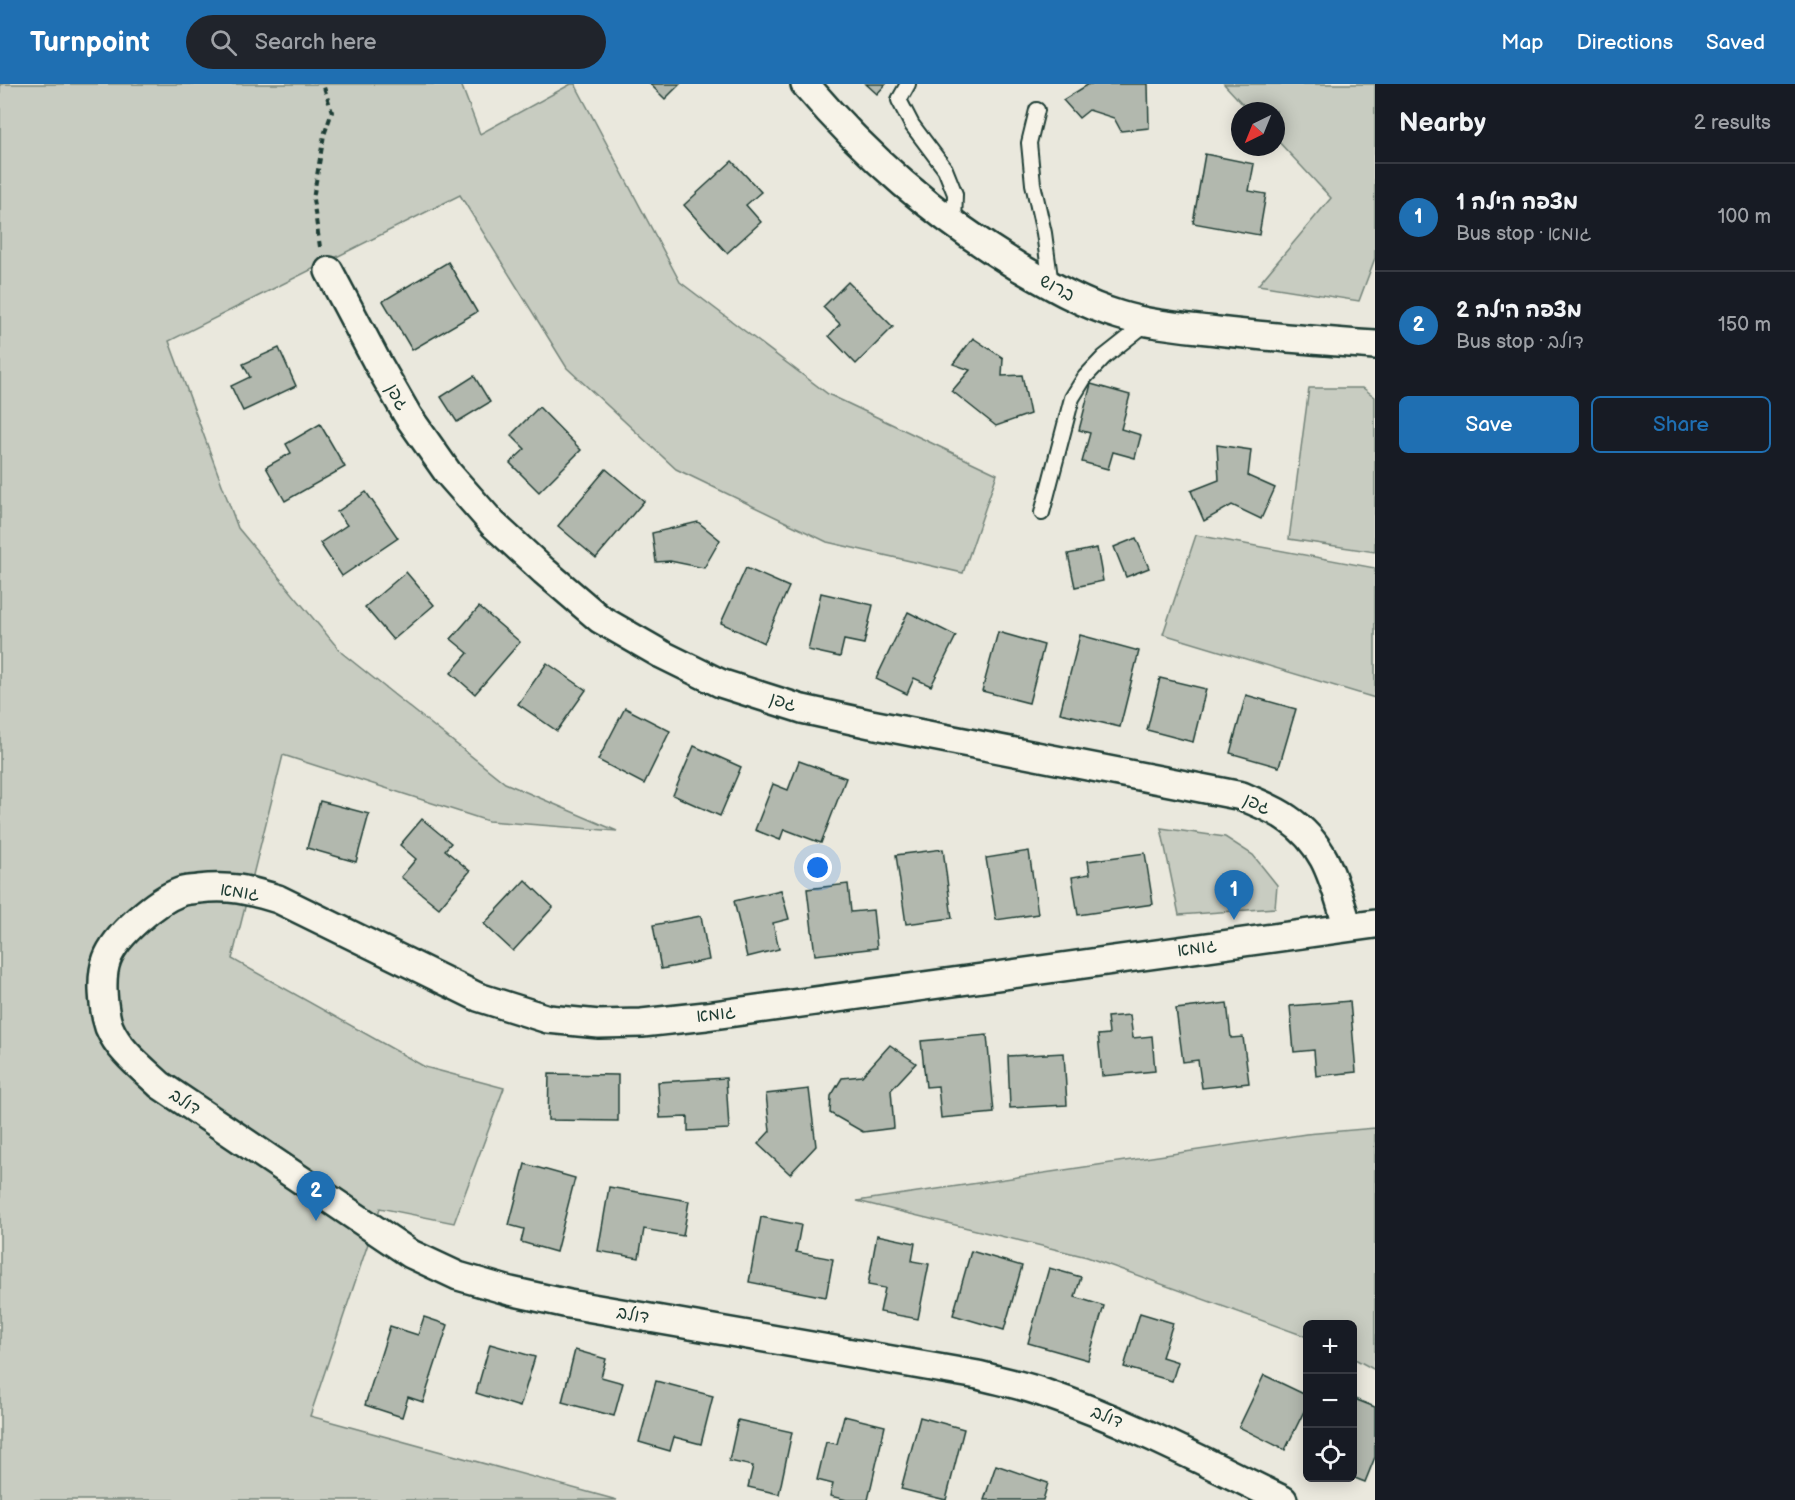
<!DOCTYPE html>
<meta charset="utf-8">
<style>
:root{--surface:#171b24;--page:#20242c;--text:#f1f3f6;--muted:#9ea1a6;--line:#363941;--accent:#1f6fb2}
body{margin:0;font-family:"Balsamiq Sans","Playpen Sans Hebrew",sans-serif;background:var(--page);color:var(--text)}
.controls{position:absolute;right:18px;bottom:18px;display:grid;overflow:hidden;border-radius:9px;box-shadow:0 3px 15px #0003}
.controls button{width:54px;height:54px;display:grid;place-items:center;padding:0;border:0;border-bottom:2px solid var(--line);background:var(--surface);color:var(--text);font:30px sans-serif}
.compass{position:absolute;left:1231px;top:18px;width:54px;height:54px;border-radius:50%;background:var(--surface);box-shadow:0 3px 15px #0003;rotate:223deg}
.you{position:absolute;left:818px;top:784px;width:21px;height:21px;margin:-15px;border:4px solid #fff;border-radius:50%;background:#1a73e8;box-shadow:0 0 0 9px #1a73e833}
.badge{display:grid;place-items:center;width:39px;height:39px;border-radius:50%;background:var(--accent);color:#fff;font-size:20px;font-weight:700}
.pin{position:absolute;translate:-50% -50px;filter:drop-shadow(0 2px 3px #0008)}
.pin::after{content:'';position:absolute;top:32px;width:21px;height:18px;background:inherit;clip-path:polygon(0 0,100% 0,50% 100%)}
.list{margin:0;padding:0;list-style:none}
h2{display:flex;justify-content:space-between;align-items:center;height:78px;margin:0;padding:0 24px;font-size:26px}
h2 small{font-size:20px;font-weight:400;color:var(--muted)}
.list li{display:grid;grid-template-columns:39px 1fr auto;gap:18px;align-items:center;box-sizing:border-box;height:108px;padding:0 24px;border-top:2px solid var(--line)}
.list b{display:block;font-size:22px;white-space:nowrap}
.list p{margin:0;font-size:20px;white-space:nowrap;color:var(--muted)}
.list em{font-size:20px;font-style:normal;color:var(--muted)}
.actions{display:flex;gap:12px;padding:18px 24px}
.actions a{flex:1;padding:14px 0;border:2px solid var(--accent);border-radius:9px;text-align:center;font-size:21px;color:var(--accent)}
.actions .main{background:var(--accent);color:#fff}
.icon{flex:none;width:33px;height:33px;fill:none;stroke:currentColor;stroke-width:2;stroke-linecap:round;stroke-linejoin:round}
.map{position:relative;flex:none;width:1375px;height:1416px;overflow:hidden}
header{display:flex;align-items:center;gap:36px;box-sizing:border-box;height:84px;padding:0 30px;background:var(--accent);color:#fff}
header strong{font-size:28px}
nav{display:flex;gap:33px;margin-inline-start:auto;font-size:21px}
.search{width:420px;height:54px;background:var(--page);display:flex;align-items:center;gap:15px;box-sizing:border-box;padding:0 21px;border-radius:33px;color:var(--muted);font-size:22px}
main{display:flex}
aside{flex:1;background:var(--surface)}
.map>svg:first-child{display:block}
</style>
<header>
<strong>Turnpoint</strong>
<div class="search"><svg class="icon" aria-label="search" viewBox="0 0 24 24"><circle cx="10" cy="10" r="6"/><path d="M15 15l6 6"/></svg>Search here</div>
<nav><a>Map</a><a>Directions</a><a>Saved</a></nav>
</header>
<main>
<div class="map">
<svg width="1375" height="1416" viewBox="0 0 1375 1416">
<rect width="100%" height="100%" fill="#eae8dd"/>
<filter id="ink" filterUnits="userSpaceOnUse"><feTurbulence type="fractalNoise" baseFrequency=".0167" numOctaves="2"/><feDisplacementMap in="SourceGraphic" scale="12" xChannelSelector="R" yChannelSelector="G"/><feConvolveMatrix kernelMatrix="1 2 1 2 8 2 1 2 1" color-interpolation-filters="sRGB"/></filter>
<g filter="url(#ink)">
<g fill="#c8ccc1" stroke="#74847a" stroke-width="1.5">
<polygon points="0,0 461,0 480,50 571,0 575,0 680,198 828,310 997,390 963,489 827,458 676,385 567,284 460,111 169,257 238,444 342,569 505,699 617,747 488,737 283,671 232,875 425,983 504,1004 454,1139 380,1124 310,1332 617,1416 0,1416"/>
<polygon points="1224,0 1375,0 1375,174 1359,217 1258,201 1331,114 1276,55 1276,27 1249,27"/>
<polygon points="1309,304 1363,304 1375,313 1375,468 1289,455"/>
<polygon points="1196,451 1375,484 1375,614 1163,550"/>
<polygon points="1161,744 1225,753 1253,771 1277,801 1275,824 1179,831"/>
<polygon points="1375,1044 1375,1286 1353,1274 1352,1240 1308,1240 1307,1253 1087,1173 857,1117 1306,1050"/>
</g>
<g fill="#b2b8ae" stroke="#1f3d34" stroke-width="1.5">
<polygon points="650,0 680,0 665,15"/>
<polygon points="866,0 886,0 877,10"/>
<polygon points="1089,0 1148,0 1149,44 1121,47 1114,34 1089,26 1079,34 1063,16"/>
<polygon points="1205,70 1254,80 1249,107 1266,110 1259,151 1193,139"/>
<polygon points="732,77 761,108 746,121 761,138 727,169 684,121"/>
<polygon points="448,178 477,228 412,266 383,217"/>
<polygon points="848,198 893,243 856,280 829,252 840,240 823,223"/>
<polygon points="973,254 1003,274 1002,292 1022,291 1030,330 996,342 952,307 970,286 953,280"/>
<polygon points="279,264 296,302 243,327 231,302 250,293 243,280"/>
<polygon points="474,292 490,318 457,338 441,313"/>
<polygon points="1091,300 1130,311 1121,345 1141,351 1135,374 1113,368 1108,385 1082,378 1090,349 1079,346"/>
<polygon points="539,323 581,366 539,408 510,379 525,365 511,351"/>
<polygon points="320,340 345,383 285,417 266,383 291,369 286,360"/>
<polygon points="1217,361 1251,366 1248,392 1275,404 1261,435 1232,421 1204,437 1191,407 1219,396"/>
<polygon points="606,385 644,417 596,474 558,442"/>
<polygon points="366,408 398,454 342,492 320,459 347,441 337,428"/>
<polygon points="698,438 720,456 704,484 670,477 656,478 652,449"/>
<polygon points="1136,454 1149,484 1126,493 1114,463"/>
<polygon points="1097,464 1103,497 1075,503 1068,470"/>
<polygon points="746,484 789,503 764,559 721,539"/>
<polygon points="406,488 434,521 393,556 365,523"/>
<polygon points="821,509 873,521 864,560 844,556 840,573 808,566"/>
<polygon points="479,523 520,558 475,610 451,589 468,569 451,555"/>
<polygon points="908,528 956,552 931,602 914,594 907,610 876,595"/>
<polygon points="998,548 1044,561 1029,619 982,607"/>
<polygon points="1080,551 1139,567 1120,643 1060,629"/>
<polygon points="547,579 586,606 557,647 518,620"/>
<polygon points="1160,594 1206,605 1193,658 1147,646"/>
<polygon points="1246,611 1296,625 1279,683 1230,669"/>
<polygon points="625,624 670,647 644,700 598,676"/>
<polygon points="694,662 741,683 720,732 673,711"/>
<polygon points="799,677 846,694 821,759 784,745 780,756 755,746 773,700 788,706"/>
<polygon points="320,717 369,730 356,778 307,764"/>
<polygon points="422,735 451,759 445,766 470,787 439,824 401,793 416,775 400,761"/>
<polygon points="943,765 952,834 906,840 896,771"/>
<polygon points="1029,767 1038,830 996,836 986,774"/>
<polygon points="1145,769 1153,820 1078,831 1072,793 1090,790 1088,777"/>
<polygon points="525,796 553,823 513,867 484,840"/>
<polygon points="848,800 851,828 873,826 877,864 815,871 807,805"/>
<polygon points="781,806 789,835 773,839 779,865 747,873 734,817"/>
<polygon points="701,832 709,876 661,885 653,841"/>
<polygon points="1350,917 1356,988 1316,992 1314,966 1294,968 1290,922"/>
<polygon points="1227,919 1231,954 1243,953 1249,999 1202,1004 1198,976 1183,978 1176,925"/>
<polygon points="1130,931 1133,954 1152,952 1155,987 1102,992 1098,951 1109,950 1107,933"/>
<polygon points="987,951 994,1029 941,1034 938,1002 926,1003 921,957"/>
<polygon points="890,961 916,979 891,1006 894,1044 863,1048 830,1029 831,1012 842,994 862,992"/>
<polygon points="1064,969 1067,1021 1010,1024 1008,972"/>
<polygon points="549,990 618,991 618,1037 548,1036"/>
<polygon points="726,994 729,1045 688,1047 688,1033 660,1034 658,998"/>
<polygon points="809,1005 816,1062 790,1090 758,1060 770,1047 766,1010"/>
<polygon points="525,1080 575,1094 556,1168 521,1158 524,1145 509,1141"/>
<polygon points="609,1103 689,1117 683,1152 644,1145 639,1174 598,1167"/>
<polygon points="761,1133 801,1141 796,1168 833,1175 826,1213 749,1198"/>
<polygon points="877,1151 915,1159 912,1177 929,1180 918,1235 880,1228 885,1204 868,1201"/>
<polygon points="971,1167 1022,1182 1004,1246 953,1231"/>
<polygon points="1049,1184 1081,1193 1075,1213 1104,1222 1088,1276 1028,1259"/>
<polygon points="1140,1229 1173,1239 1162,1273 1178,1278 1172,1297 1124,1283"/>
<polygon points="424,1233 448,1241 423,1318 408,1313 402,1333 365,1321 390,1242 418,1251"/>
<polygon points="490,1260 535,1273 520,1323 476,1309"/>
<polygon points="575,1266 606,1275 601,1293 623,1299 614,1332 562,1318"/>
<polygon points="1264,1291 1308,1312 1308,1319 1285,1366 1239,1343"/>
<polygon points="656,1297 713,1312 701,1360 674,1353 670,1367 639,1358"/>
<polygon points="1352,1314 1375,1323 1375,1373 1365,1398 1352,1393"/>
<polygon points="844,1332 885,1342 868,1416 847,1416 830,1412 833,1400 817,1396 826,1358 837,1360"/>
<polygon points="920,1333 964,1345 946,1416 901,1405"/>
<polygon points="738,1336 792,1348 779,1410 748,1403 753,1382 729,1377"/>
<polygon points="996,1381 1048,1399 1043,1416 984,1416"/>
</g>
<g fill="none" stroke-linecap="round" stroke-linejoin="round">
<g stroke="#1f3d34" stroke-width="18">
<g id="service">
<polyline points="908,0 899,16 912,41 945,85 955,110 954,140"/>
<polyline points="1037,26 1029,59 1033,100 1044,149 1051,201"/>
<polyline points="1042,429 1072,314 1085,293 1104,273 1147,239"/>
</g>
</g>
<g stroke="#1f3d34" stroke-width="32">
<g id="minor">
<path d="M805,0c63,74 129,131 212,182 33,19 65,38 102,49 32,10 65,12 98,16 53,6 105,10 158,14"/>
<path d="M329,187l48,91 31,54 40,57 45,51 51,47 56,48 61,35 59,29 82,26 69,15 371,72c15,7 33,13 46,23 40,27 46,65 60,108"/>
<path d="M1283,1416c-78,-38 -156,-79 -239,-107 -21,-8 -44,-12 -66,-18l-409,-71 -59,-13 -52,-15 -47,-22 -251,-169c-18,-17 -41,-34 -51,-58 -6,-18 -9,-50 -2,-68 9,-24 49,-58 73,-67 5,-2 12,-2 18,-3 32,-4 50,1 80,10l200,98 70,22 51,5 43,-1 64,-7 669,-92"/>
</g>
</g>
<polyline stroke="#1f3d34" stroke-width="4" stroke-dasharray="6 4.5" stroke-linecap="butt" points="320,163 313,115 324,51 332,28 323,0"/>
<use href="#service" stroke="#f7f3e8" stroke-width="14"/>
<use href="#minor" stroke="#f7f3e8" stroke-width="27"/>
</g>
</g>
<g text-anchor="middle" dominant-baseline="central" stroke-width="5" stroke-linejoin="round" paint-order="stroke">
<g font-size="18" fill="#1f3d34" stroke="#f7f3e8">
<text transform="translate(1057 204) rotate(29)">ברוש</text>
<text transform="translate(397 313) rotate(60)">גפן</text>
<text transform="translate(783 618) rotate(17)">גפן</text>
<text transform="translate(1257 720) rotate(24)">גפן</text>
<text transform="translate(240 808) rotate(8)">גומא</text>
<text transform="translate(1197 864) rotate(-8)">גומא</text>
<text transform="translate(716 930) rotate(-7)">גומא</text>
<text transform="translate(185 1018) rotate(34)">דולב</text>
<text transform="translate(633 1231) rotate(10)">דולב</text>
<text transform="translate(1107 1333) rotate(22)">דולב</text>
</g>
</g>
</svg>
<div class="controls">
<button>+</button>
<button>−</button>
<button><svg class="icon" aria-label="locate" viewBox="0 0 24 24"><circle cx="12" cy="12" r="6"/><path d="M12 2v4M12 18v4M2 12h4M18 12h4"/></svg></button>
</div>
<svg class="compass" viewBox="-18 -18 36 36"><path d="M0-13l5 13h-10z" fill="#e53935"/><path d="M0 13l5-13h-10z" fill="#9ea1a6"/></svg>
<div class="you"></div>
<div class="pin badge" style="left:1234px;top:836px">1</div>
<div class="pin badge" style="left:316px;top:1137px">2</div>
</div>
<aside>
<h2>Nearby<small>2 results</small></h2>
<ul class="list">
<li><span class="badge">1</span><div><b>מצפה הילה 1</b><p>Bus stop · גומא</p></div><em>100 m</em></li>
<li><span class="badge">2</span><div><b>מצפה הילה 2</b><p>Bus stop · דולב</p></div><em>150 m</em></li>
</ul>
<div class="actions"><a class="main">Save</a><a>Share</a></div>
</aside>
</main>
